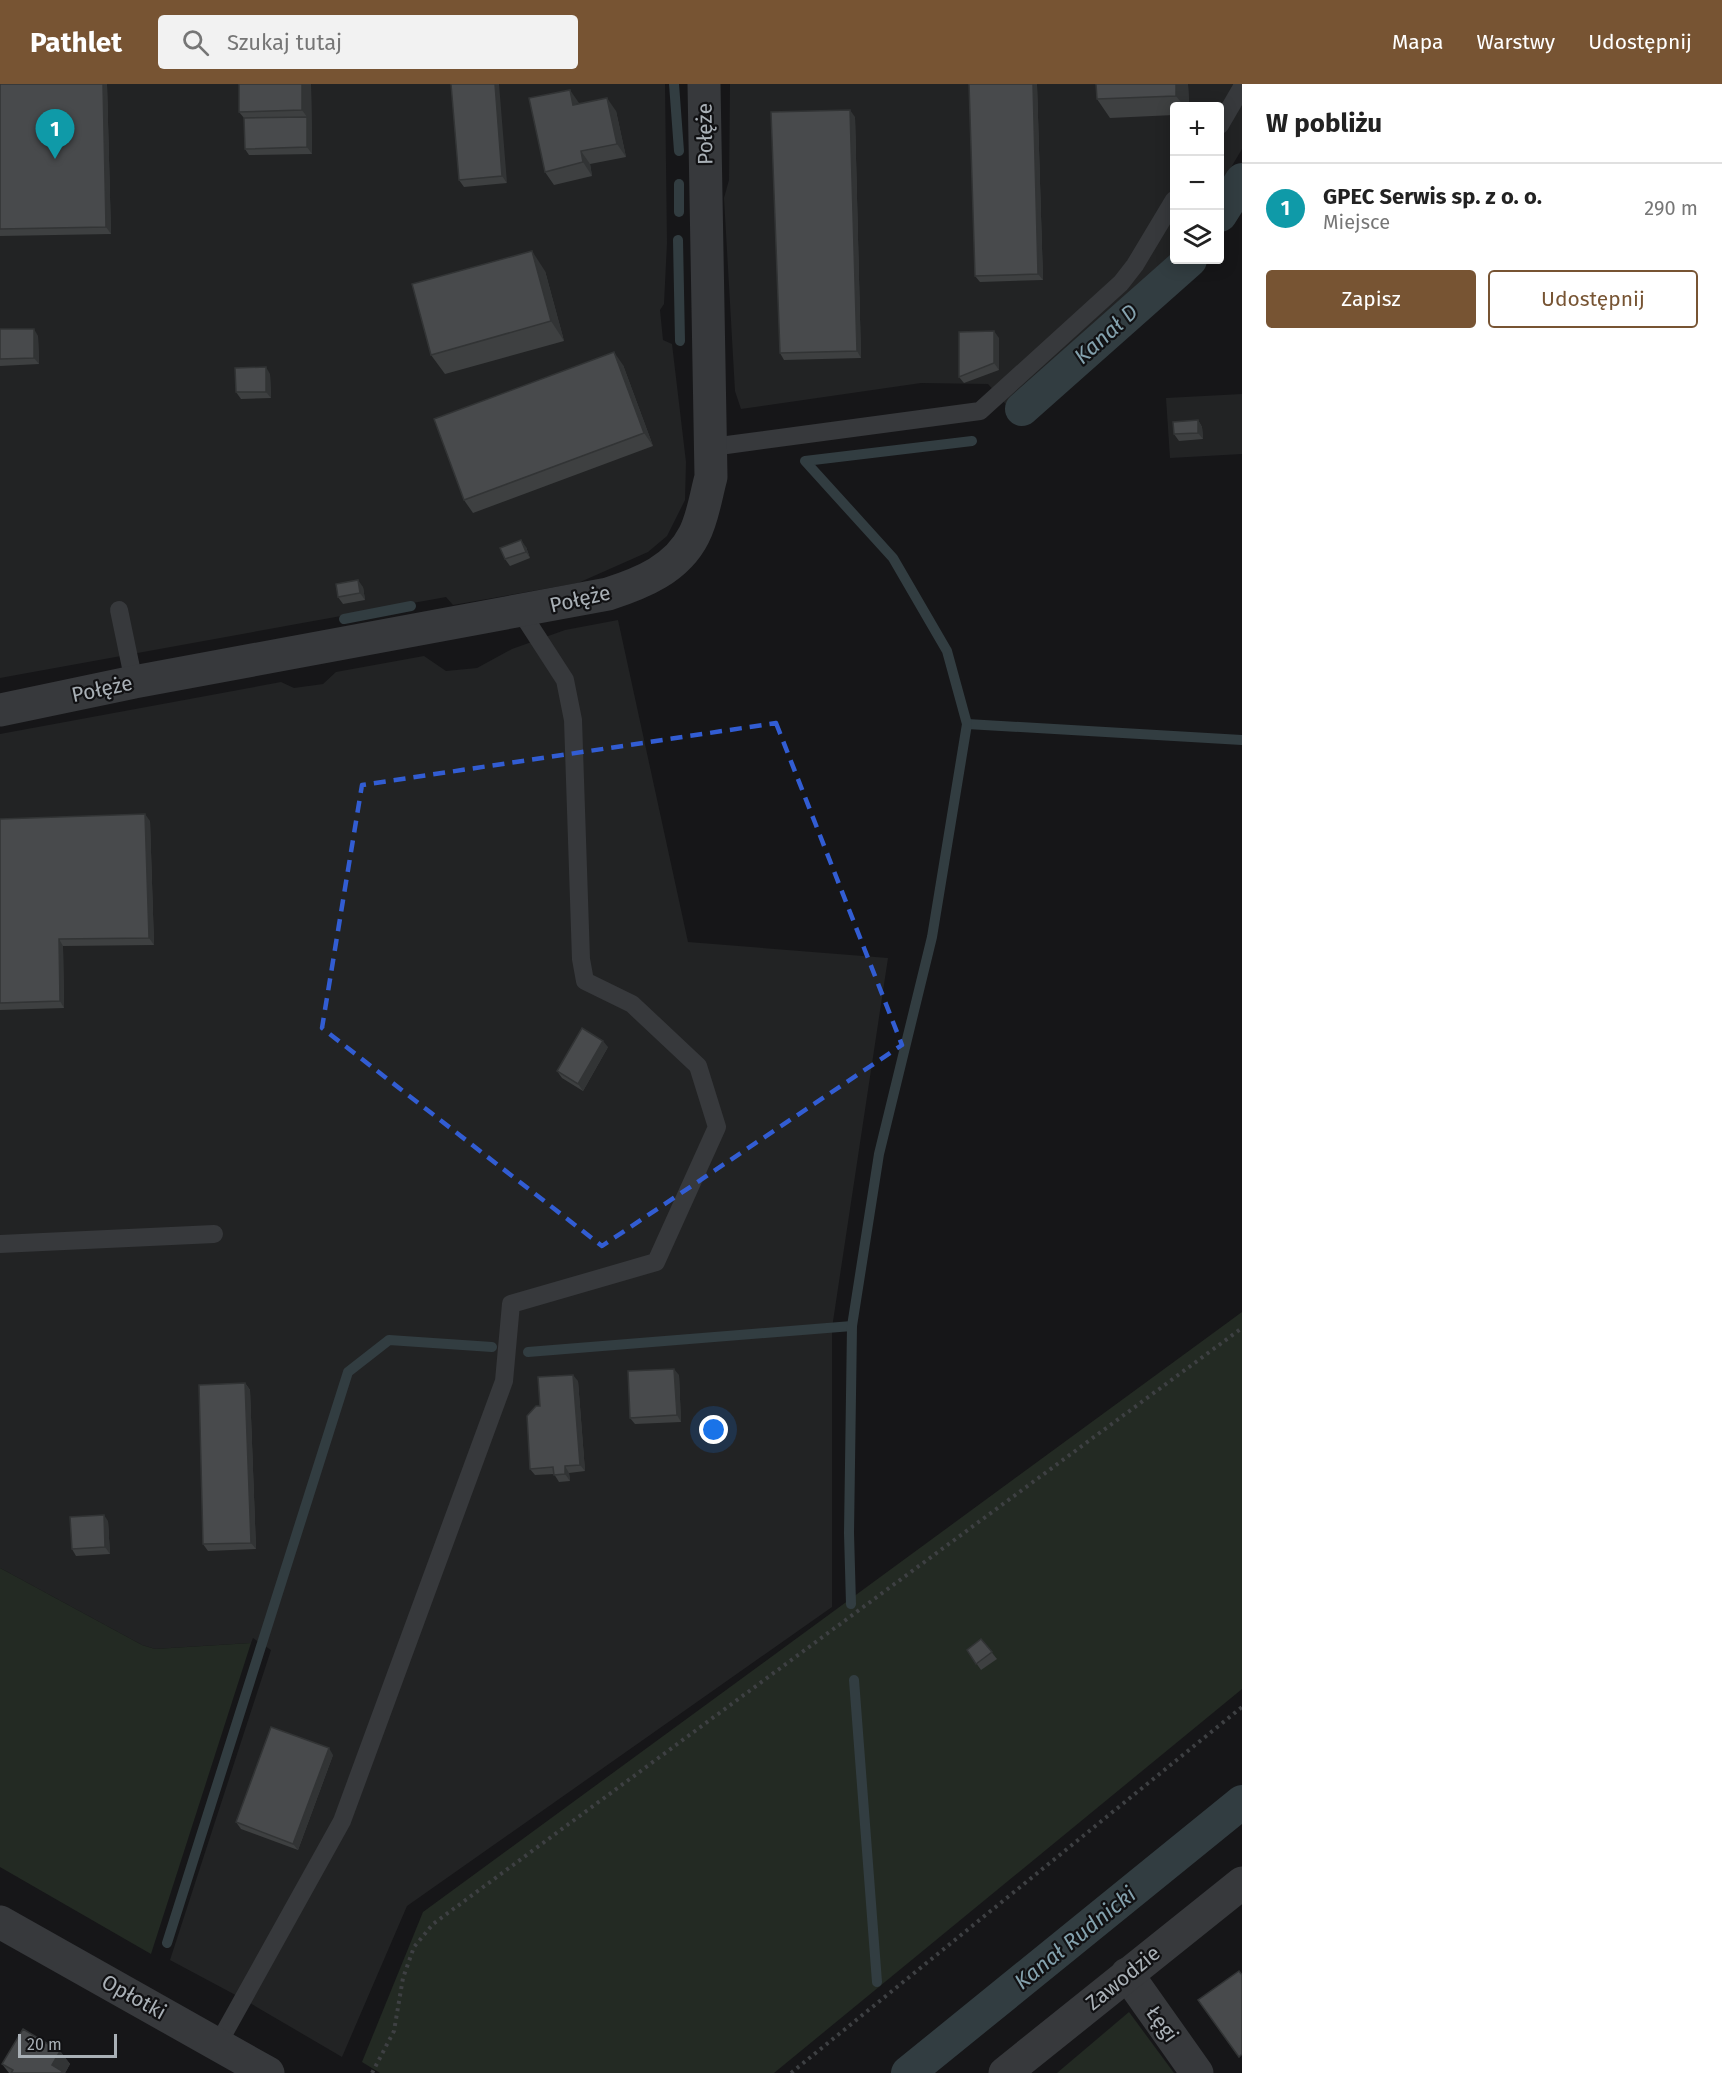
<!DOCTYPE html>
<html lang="pl">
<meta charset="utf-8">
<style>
:root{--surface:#fff;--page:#f2f2f2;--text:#222;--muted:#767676;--line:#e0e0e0;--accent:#775433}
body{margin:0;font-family:"Fira Sans",sans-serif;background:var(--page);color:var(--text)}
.controls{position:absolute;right:18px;top:18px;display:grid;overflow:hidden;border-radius:6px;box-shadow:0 3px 15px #0003}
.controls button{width:54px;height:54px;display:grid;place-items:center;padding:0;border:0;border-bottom:2px solid var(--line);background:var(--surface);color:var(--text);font:30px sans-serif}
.scale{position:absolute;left:18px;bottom:15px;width:99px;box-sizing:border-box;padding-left:6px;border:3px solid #a9b0b6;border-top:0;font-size:16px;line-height:21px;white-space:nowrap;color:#a9b0b6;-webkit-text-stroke:4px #111113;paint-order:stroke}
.you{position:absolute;left:714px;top:1346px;width:21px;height:21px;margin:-15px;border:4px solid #fff;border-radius:50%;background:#1a73e8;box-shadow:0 0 0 9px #1a73e833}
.badge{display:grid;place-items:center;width:39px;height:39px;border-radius:50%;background:var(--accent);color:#fff;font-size:20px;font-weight:700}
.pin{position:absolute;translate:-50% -50px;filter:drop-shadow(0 2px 3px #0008)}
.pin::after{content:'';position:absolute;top:32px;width:21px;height:18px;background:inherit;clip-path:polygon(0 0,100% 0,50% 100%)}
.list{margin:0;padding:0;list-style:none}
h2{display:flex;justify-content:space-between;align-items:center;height:78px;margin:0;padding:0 24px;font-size:26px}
h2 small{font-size:20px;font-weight:400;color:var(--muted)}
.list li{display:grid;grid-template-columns:39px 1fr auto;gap:18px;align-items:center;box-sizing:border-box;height:90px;padding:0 24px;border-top:2px solid var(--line)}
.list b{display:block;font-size:22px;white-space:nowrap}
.list p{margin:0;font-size:20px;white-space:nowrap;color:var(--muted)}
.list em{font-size:20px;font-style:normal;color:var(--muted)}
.actions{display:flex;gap:12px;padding:18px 24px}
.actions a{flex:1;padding:14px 0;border:2px solid var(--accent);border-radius:6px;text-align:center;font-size:21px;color:var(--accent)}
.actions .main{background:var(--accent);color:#fff}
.icon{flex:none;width:33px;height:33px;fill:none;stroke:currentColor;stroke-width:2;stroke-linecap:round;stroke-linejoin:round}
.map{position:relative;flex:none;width:1242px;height:1989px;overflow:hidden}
header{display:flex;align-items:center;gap:36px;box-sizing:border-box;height:84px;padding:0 30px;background:var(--accent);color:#fff}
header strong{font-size:28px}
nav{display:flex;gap:33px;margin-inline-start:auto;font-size:21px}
.search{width:420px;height:54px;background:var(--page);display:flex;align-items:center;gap:15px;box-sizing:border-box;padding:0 21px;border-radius:6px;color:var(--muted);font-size:22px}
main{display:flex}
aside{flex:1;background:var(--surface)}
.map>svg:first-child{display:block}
</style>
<header>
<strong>Pathlet</strong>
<div class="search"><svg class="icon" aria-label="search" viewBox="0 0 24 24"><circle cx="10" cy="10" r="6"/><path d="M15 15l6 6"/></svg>Szukaj tutaj</div>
<nav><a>Mapa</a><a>Warstwy</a><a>Udostępnij</a></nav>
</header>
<main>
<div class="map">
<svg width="1242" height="1989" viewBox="0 0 1242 1989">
<rect width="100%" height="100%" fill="#161618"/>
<g fill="#222324">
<polygon points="0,0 665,0 667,159 664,220 660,226 663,256 672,260 686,378 685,416 667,452 648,468 578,499 453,521 446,513 0,594"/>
<polygon points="730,0 1242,0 1242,65 1220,102 1220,22 1174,22 1174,167 1153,196 1055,290 1009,324 988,300 921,299 741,325 735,307 724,114 729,96"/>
<polygon points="1242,310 1242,370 1170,374 1166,314"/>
<polygon points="618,536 688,858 888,874 832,1244 832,1523 407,1822 342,1973 243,1915 170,1876 271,1566 253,1554 251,1559 155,1565 142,1561 0,1484 0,650 281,598 294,604 323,600 336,588 424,572 446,587 477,584 512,565 565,546"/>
</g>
<g fill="#232a23">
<polygon points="1242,1228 1242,1605 774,1989 380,1989 362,1978 423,1828"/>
<polygon points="0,1484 142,1561 155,1565 251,1559 151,1870 0,1783"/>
<polygon points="1129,1928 1174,1989 1057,1989"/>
</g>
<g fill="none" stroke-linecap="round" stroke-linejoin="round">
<g stroke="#323d41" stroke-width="10">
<polyline points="674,0 679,67"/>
<polyline points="679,100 679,128"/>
<polyline points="678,156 680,257"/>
<polyline points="344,535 411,522"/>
<polyline points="967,640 1242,656"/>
<polyline points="528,1268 852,1242"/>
<polyline points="851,1520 849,1449 852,1242 879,1070 932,853 967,640 947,567 893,474 805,377 972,357"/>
<polyline points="854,1596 877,1898"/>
<polyline points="167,1859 348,1288 389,1256 492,1263"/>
</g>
<g stroke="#323d41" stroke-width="34">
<polyline points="1220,131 1242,96"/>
<polyline points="1022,325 1190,176"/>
<polyline points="908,1989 1242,1718"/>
</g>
<g stroke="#3e4043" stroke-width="4" stroke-dasharray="3 4.5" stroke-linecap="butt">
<polyline points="372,1989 394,1947 403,1894 414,1863 433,1840 1242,1244"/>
<polyline points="791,1989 1242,1623"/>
</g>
<g stroke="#37393c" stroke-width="18">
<polyline points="1220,41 1242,3"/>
<polyline points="712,363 980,327 1121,199 1135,181 1174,116"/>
<polyline points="119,526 134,598"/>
<polyline points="0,1160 214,1150"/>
<polyline points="218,1960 342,1737 504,1297 511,1220 656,1178 717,1043 698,982 632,920 585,897 581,875 573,636 565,596 521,528"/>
</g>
<g stroke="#37393c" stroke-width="33">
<path d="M0,626l134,-28 474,-88c34,-11 69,-25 86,-59 9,-17 12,-40 17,-58l-7,-393"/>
<polyline points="1127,1890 1197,1989"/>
<polyline points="1005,1989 1242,1799"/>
</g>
<polyline stroke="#37393c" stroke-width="33" points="0,1838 268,1989"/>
</g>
<g fill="#3e4041">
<polygon points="0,0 107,0 111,150 0,152"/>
<polygon points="239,0 311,0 312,70 249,71 245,65 244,34 239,28"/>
<polygon points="451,0 507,99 464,103 459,96"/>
<polygon points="969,0 1037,0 1043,196 980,198 975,192"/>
<polygon points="1096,0 1188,0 1189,22 1174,22 1174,31 1110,34 1097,15"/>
<polygon points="579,19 616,27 626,73 590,80 592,92 554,101 545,88"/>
<polygon points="855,33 861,274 784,276 780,269"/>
<polygon points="545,187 564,257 445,290 431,271"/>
<polygon points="0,245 38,252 39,280 0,282"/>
<polygon points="999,254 999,286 964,299 959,293"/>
<polygon points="623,281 653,362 473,429 464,416"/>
<polygon points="270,290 271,314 241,315 236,308"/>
<polygon points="1198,336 1202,343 1203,355 1179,357 1174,350"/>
<polygon points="526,463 530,474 510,482 505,475"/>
<polygon points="363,503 365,516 343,520 338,513"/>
<polygon points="0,735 150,737 154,861 63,862 64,924 0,926"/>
<polygon points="608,963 583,1007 562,994 557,987"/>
<polygon points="679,1291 681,1338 635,1340 630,1334"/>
<polygon points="578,1297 585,1387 569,1389 570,1397 559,1398 554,1390 535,1391 530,1385 540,1322"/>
<polygon points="245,1299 250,1306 256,1465 208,1467 203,1460"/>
<polygon points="108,1437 110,1470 76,1472 72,1465"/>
<polygon points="981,1555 997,1575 981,1586 967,1566"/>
<polygon points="333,1671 298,1766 241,1745 236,1738"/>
<polygon points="60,1967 70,1980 65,1989 9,1989 2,1980"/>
</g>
<g fill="#323435">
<polygon points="103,0 107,0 111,150 106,143"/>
<polygon points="302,0 311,0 312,70 307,63 307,33 302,26"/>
<polygon points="495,0 499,0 507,99 502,92"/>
<polygon points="1033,0 1037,0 1043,196 1038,190"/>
<polygon points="1176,0 1188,0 1189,22 1184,22 1176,12"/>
<polygon points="570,6 579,19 573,21"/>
<polygon points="607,14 616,27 626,73 617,60"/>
<polygon points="850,26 855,33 861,274 857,267"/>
<polygon points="581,67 590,80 592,92 583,78"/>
<polygon points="532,167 545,187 564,257 551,237"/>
<polygon points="34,245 38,252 39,280 34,274"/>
<polygon points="994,247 999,254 999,286 994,279"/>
<polygon points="614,268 623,281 653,362 644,349"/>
<polygon points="266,283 270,290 271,314 266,308"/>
<polygon points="1198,336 1202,343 1203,355 1198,349"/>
<polygon points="521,456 526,463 530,474 526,468"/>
<polygon points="358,496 363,503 365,516 360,509"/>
<polygon points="145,730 150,737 154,861 149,854"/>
<polygon points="59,855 63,862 64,924 60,917"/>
<polygon points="603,957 608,963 583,1007 578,1000"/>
<polygon points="674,1285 679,1291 681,1338 677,1331"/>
<polygon points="573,1291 578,1297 585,1387 580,1381"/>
<polygon points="245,1299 250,1306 256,1465 251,1459"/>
<polygon points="565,1382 569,1389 570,1397 565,1390"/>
<polygon points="104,1431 108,1437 110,1470 105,1463"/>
<polygon points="329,1664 333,1671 298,1766 293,1760"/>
<polygon points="60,1967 70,1980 65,1989 58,1989 52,1981"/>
</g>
<g fill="#484a4c" stroke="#323435" stroke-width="1.5">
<polygon points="0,0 103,0 106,143 0,145"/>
<polygon points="239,0 302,0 302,26 239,28"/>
<polygon points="451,0 495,0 502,92 459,96"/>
<polygon points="969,0 1033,0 1038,190 975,192"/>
<polygon points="1096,0 1176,0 1176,12 1097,15"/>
<polygon points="570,6 573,21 607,14 617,60 581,67 583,78 545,88 529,14"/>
<polygon points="850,26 857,267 780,269 771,28"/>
<polygon points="307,33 307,63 245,65 244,34"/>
<polygon points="532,167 551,237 431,271 412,200"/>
<polygon points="0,245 34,245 34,274 0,275"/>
<polygon points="994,247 994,279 959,293 959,248"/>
<polygon points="614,268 644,349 464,416 434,335"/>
<polygon points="266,283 266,308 236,308 235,284"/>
<polygon points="1198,336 1198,349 1174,350 1173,338"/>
<polygon points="521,456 526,468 505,475 500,464"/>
<polygon points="358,496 360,509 338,513 336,500"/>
<polygon points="145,730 149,854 59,855 60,917 0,919 0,735"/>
<polygon points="582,944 603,957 578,1000 557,987"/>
<polygon points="674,1285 677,1331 630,1334 628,1287"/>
<polygon points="573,1291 580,1381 565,1382 565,1390 554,1391 553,1383 530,1385 527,1332 536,1322 540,1322 538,1293"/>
<polygon points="245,1299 251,1459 203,1460 199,1301"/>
<polygon points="104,1431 105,1463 72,1465 70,1433"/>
<polygon points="981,1555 992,1568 976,1580 967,1566"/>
<polygon points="271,1643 329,1664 293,1760 236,1738"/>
<polygon points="1239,1887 1242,1891 1242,1970 1239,1973 1198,1916"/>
<polygon points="23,1945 60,1967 52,1981 62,1987 61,1989 11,1989 13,1986 2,1980"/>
</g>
<path fill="none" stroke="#325dd3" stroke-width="4.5" stroke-dasharray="12 8" stroke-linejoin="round" d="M776,639l126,322 -300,201 -280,-218 40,-243z"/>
<g text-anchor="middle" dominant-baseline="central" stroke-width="4.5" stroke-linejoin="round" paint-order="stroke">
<g font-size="21" fill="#a9b0b6" stroke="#111113">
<text transform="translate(705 50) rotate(-91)">Połęże</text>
<text transform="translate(580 515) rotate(-13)">Połęże</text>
<text transform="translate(102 605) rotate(-12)">Połęże</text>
<text transform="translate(1123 1894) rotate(-39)">Zawodzie</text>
<text transform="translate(134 1913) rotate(29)">Opłotki</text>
<text transform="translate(1162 1940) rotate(55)">Łęgi</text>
</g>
<g font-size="22" font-style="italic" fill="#84a2ae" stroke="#111113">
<text transform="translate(1106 250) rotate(-42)">Kanał D</text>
<text transform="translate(1075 1854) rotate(-39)">Kanał Rudnicki</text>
</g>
</g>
</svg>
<div class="controls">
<button>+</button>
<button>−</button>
<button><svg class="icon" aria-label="layers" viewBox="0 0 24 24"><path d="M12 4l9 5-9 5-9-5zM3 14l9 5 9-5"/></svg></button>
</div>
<div class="scale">20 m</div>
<div class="you"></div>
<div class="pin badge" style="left:55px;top:75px;background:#0f9aa8">1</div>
</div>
<aside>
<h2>W pobliżu<small></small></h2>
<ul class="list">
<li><span class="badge" style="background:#0f9aa8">1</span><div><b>GPEC Serwis sp. z o. o.</b><p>Miejsce</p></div><em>290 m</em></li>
</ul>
<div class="actions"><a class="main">Zapisz</a><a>Udostępnij</a></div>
</aside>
</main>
